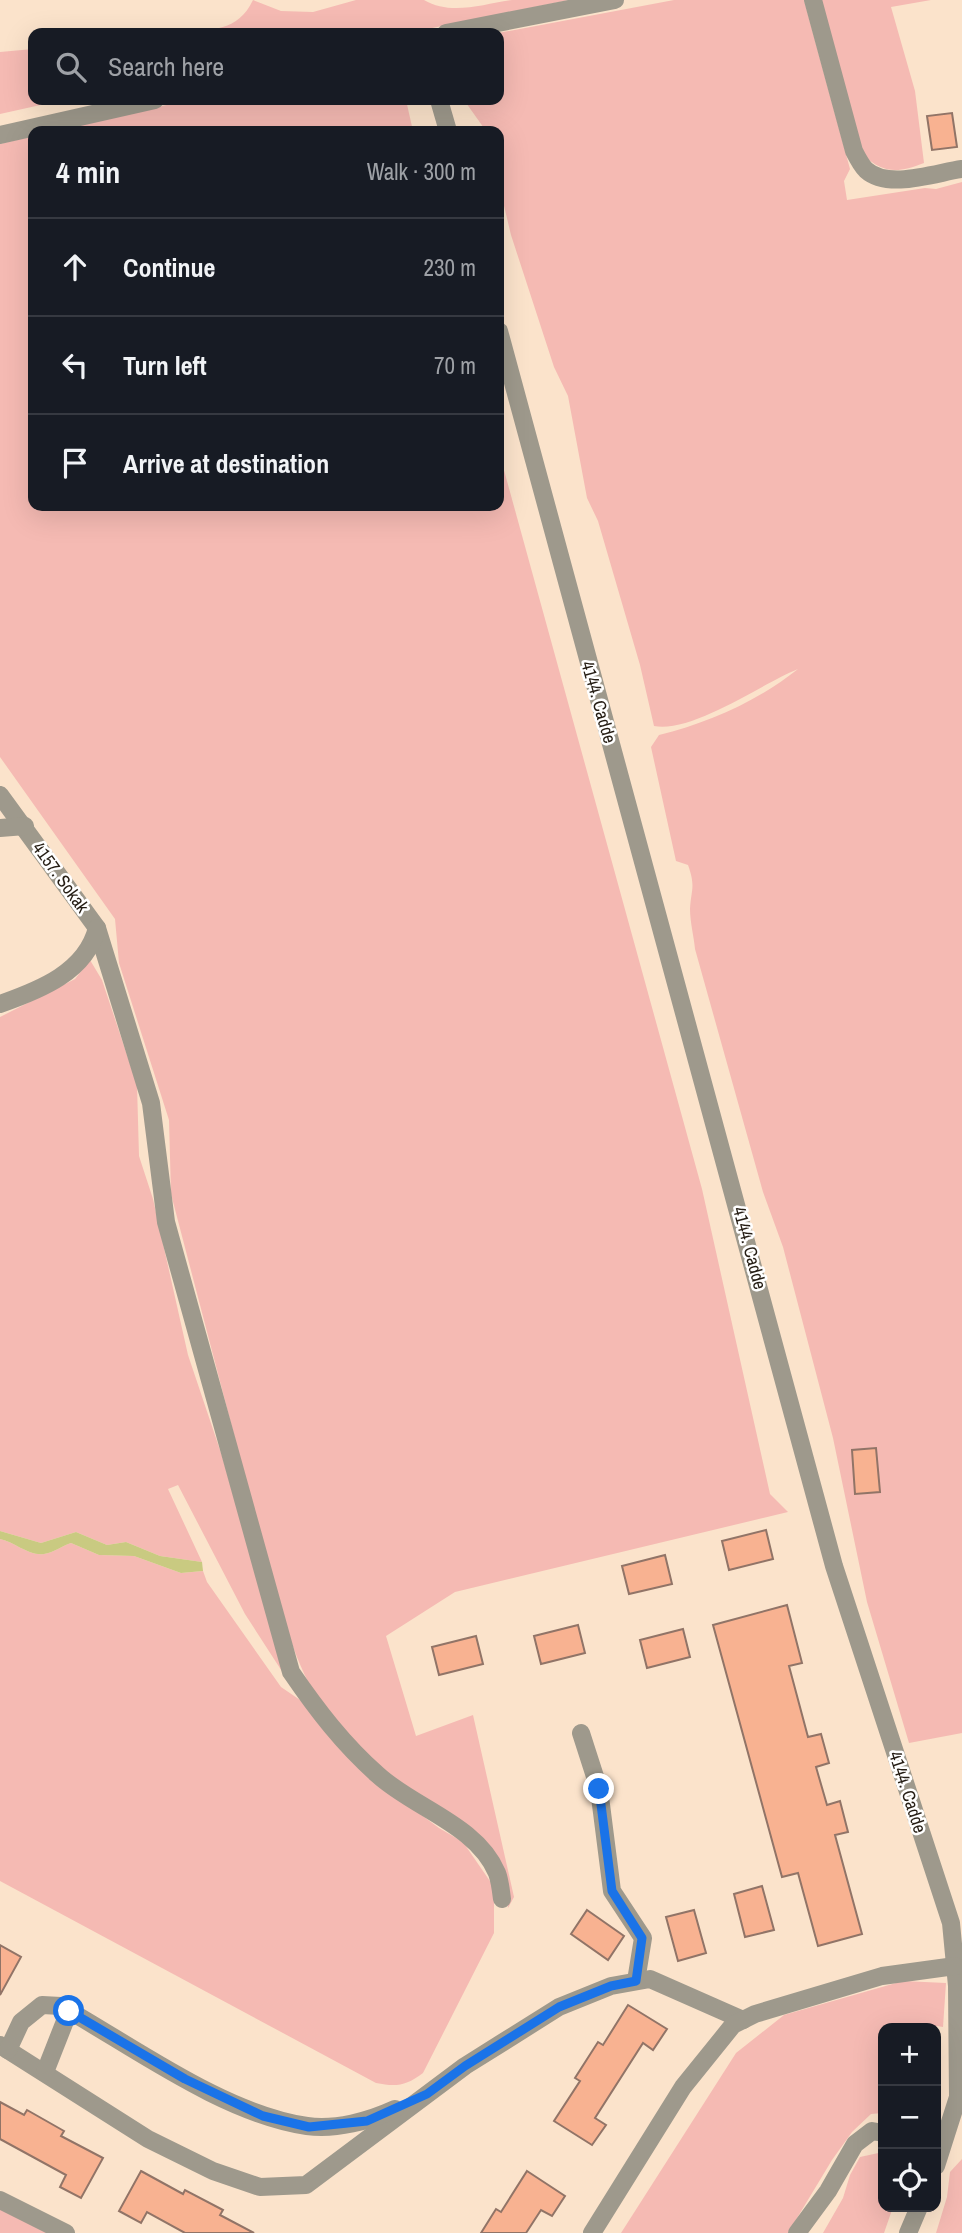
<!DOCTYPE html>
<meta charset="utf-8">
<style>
:root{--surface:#171b24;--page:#242831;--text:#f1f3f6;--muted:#9ea1a6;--line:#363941}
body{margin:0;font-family:"Archivo Narrow",sans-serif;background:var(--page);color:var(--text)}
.controls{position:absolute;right:21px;bottom:21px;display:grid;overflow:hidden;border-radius:14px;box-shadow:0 7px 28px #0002}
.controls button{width:63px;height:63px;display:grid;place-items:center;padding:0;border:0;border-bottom:2px solid var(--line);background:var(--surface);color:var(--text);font:35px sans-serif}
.stop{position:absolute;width:21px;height:21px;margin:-16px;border:5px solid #1a73e8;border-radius:50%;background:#fff}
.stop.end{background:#1a73e8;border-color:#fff;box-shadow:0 2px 7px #0008}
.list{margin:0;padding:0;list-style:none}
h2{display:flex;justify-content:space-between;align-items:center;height:91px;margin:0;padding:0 28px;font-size:30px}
h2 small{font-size:23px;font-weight:400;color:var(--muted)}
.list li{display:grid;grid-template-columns:46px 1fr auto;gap:21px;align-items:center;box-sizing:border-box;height:98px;padding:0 28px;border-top:2px solid var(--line)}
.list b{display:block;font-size:26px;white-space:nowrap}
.list em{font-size:23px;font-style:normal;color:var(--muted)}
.icon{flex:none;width:38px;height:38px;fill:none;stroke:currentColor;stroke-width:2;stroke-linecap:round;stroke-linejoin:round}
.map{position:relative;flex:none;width:962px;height:2233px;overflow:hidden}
.search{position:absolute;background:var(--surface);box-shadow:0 7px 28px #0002;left:28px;top:28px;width:476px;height:77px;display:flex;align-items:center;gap:18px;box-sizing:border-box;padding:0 24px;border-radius:14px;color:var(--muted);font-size:26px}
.panel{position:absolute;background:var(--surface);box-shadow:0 7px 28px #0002;left:28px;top:126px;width:476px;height:385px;border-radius:14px}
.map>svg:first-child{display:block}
</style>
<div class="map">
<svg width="962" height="2233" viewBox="0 0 962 2233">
<rect width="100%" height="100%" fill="#fbe3cb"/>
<g fill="#f5bab3">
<path d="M253,0l28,11 32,1 43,-12h68c27,16 59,4 88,0 18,0 38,0 57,0l-161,33h-228c32,-4 58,-1 73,-33z"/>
<path d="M674,0h130l46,169 -6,12 3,19 78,-12 11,1 26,-7v1551l-53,10 -42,-141 -34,-164 -50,-191 -20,-55 -68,-243c-1,-12 -5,-27 -5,-40 1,-19 6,-22 -2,-44l-12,-4 -25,-114 8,-12c49,-12 99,-34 139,-66 -37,15 -105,64 -144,57l-14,-61 -42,-144 -11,-23 -19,-102 -14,-29 -43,-132 -12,-50v-54h-13l-22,-31h35l-1,-67z"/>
<path d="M820,0h111l-40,7 24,84 9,72c-26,10 -40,11 -61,-8z"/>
<polygon points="33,49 33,100 63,100 0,114 0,52"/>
<polygon points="188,100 406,100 413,131 55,131"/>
<path d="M33,136v370h466v-54l203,737 68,305 18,18 -333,80 -69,44 30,100 57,-21 41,182 -6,11 -4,-35c-58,-49 -124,-95 -172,-154 -30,-37 -43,-83 -57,-127l-104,-398 -2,-74 -50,-157 -4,-44 -115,-162v-613z"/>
<polygon points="90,960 102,980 137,1085 139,1156 153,1199 188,1355 222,1456 285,1676 245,1614 178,1485 168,1489 202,1562 160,1556 126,1542 107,1545 76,1532 41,1543 0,1531 0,1017 75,979"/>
<path d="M0,1539c15,3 28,17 44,15 9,-1 18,-8 27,-11l28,12 35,1 47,17 22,-2 4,11 74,105 22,15 54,65 82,61 24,14 31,45v46l-71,140c-17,13 -27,14 -47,10l-376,-202z"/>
<path d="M903,1981l43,2 -3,44c-21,-4 -39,1 -60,1v85l-12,1 -19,18 -20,28 -44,73h-167l115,-180 48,-38z"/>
<polygon points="883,2152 883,2207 893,2207 884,2233 823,2233 843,2198 850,2175 860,2157"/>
<polygon points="962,2159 962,2233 936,2233 947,2197 950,2172"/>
<polygon points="0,2208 47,2233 0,2233"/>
</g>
<path fill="#c9ca81" d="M0,1531l41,12 35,-11 31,13 19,-3 34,14 42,6 1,9 -22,2 -47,-17 -35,-1 -28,-12c-9,3 -18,10 -27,11 -16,2 -29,-12 -44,-15z"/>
<g fill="#f8b291" stroke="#917467" stroke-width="2">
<polygon points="952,113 957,147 932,150 927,116"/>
<polygon points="876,1448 880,1492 855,1494 852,1450"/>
<polygon points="766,1530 773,1559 729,1570 722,1541"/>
<polygon points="665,1555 672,1584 629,1594 622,1566"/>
<polygon points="787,1605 802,1663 789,1666 808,1737 821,1734 829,1763 816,1767 827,1805 840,1801 848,1832 835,1835 862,1934 818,1946 798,1873 782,1877 713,1625"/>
<polygon points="578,1625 585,1653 541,1664 534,1636"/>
<polygon points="683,1629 690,1657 647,1668 640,1640"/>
<polygon points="476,1636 483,1664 439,1675 432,1647"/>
<polygon points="762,1886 774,1930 745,1937 734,1894"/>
<polygon points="587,1910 624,1936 608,1960 571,1934"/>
<polygon points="694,1910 706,1953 678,1961 666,1917"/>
<polygon points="0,1945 21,1957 0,1995"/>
<polygon points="628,2005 667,2029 653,2050 643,2043 595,2118 606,2125 592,2145 554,2121 580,2081 575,2078 598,2042 603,2045"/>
<polygon points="0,2102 24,2115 27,2110 64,2131 61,2136 103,2158 81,2198 60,2187 66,2175 0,2139"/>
<polygon points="141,2171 183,2194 185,2190 223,2210 220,2215 254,2233 185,2233 147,2212 141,2223 119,2211"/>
<polygon points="527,2171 565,2196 552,2216 541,2210 526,2233 481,2233 496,2209 501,2212"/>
</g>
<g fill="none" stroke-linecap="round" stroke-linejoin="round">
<g stroke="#9e998c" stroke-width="18">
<path d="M813,0l41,151c3,6 7,14 12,19 22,20 69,3 96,-1"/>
<polyline points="446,33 615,0"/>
<polyline points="439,100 448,131"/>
<polyline points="0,135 155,100"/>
<polyline points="499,331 834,1566 951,1923 957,1986 958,2097 936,2166"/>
<path d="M0,795l97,133 54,175 15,119 125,450c26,38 52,72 87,103 36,33 99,50 119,98 3,8 4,18 5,26"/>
<polyline points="0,828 25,826"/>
<path d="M0,1004c40,-14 86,-32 97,-76"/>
<polyline points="581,1733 599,1789 612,1891 643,1938 636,1981"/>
<polyline points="0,2045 148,2139 213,2171 260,2187 306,2185 465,2066 559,2007 611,1986 650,1979 743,2020"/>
<path d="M8,2050l13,-28 21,-17 19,1c73,41 163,108 246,120 29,4 62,-5 88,-17"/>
<polyline points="45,2072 69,2011"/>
<polyline points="0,2200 66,2233"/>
<polyline points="592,2233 683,2087 733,2025 755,2014 882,1976 955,1966"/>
<polyline points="797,2233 828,2191 855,2144 872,2131 883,2133"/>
<polyline points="908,2233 919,2207"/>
</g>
</g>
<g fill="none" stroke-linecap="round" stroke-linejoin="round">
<polyline stroke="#1a73e8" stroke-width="9" points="69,2011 185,2079 263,2116 309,2127 367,2121 427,2094 465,2066 559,2007 611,1986 636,1981 642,1938 612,1891 599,1789"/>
</g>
<g text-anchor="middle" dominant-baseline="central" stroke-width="5" stroke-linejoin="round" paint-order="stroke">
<g font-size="18" fill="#251d14" stroke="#fff">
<text transform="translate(599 702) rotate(74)">4144. Cadde</text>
<text transform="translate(61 877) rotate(54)">4157. Sokak</text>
<text transform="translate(750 1248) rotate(75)">4144. Cadde</text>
<text transform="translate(908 1792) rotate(72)">4144. Cadde</text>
</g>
</g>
</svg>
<div class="controls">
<button>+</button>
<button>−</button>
<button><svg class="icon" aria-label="locate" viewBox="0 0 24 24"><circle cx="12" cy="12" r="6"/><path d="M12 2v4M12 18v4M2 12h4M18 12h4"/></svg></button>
</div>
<div class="stop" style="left:69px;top:2011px"></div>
<div class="stop end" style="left:599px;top:1789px"></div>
<div class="search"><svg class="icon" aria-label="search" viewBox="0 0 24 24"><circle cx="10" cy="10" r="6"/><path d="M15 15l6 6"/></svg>Search here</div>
<section class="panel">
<h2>4 min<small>Walk · 300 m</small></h2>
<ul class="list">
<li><svg class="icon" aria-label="ahead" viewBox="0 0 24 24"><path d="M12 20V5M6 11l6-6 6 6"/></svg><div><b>Continue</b></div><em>230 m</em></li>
<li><svg class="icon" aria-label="left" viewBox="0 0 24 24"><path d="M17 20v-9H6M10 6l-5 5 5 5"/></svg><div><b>Turn left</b></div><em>70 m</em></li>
<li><svg class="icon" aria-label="arrive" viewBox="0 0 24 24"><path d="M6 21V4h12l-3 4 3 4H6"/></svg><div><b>Arrive at destination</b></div></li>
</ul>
</section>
</div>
